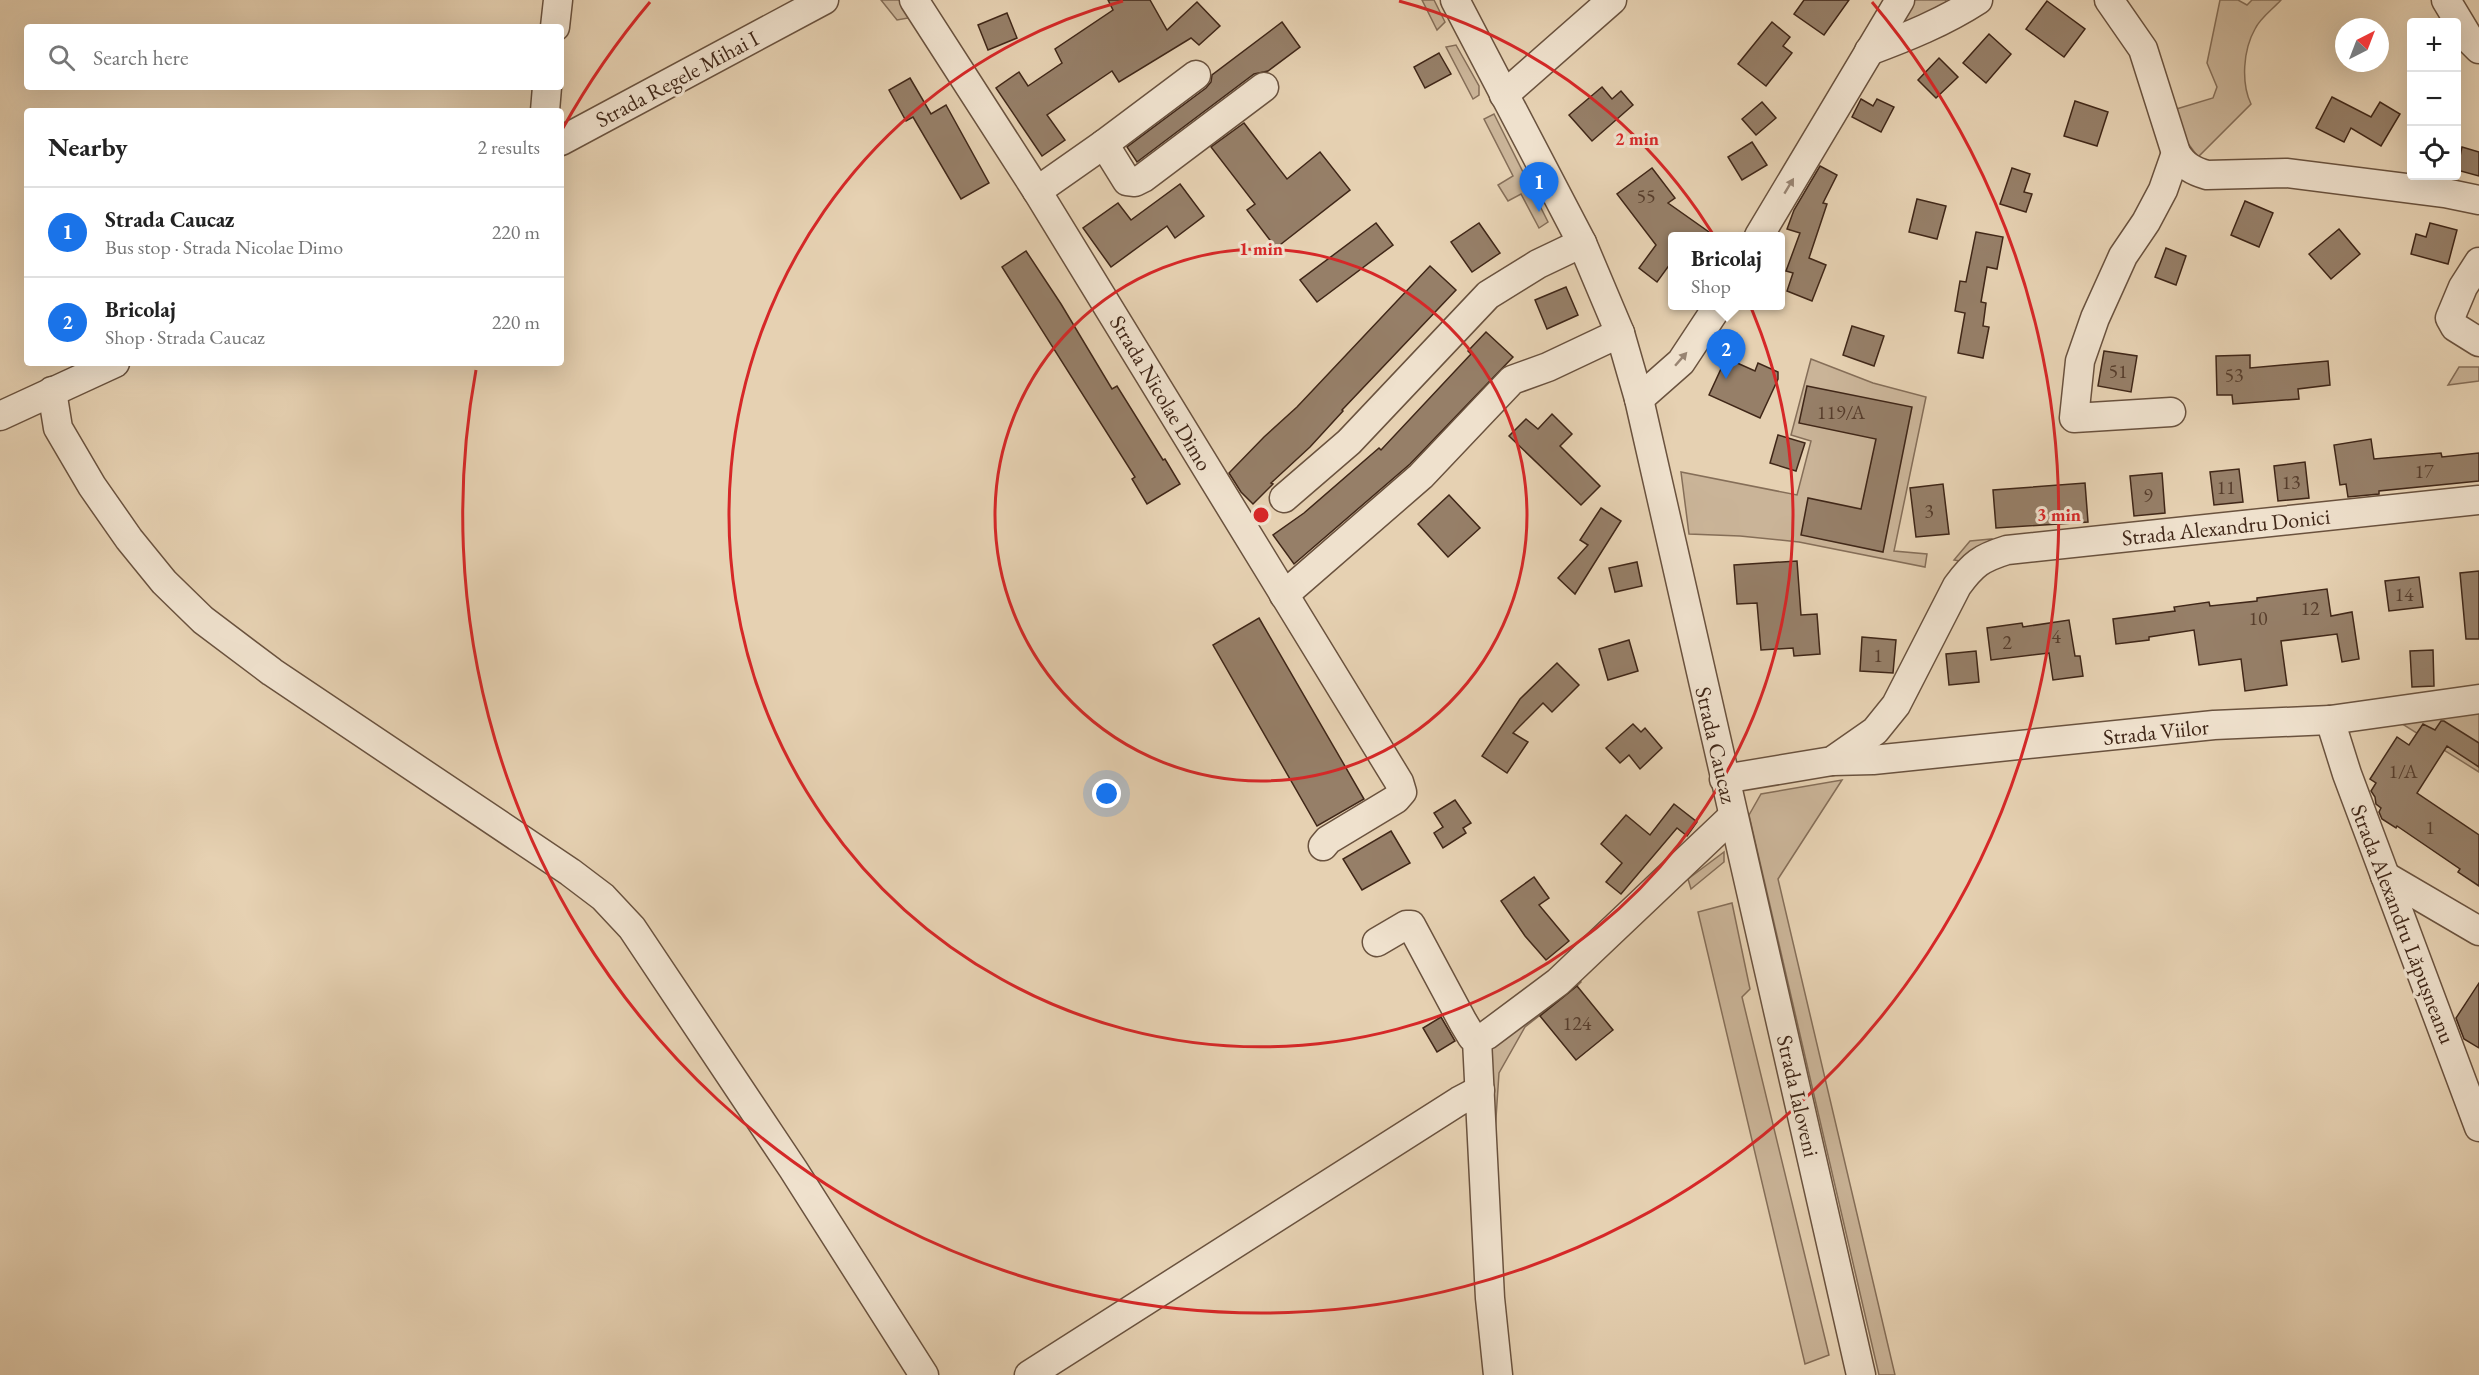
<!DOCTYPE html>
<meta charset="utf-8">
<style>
:root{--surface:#fff;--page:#f6f6f6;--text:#222;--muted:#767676;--line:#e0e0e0;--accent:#1a73e8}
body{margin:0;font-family:"EB Garamond",serif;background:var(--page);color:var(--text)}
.controls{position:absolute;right:18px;top:18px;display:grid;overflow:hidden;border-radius:6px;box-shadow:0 6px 24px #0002}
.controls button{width:54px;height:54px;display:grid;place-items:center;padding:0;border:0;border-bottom:2px solid var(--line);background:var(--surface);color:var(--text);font:30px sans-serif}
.compass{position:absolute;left:2335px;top:18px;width:54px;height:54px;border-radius:50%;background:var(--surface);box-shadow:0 6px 24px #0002;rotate:42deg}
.you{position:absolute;left:1107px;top:794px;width:21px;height:21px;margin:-15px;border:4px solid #fff;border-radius:50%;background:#1a73e8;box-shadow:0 0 0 9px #1a73e833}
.badge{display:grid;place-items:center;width:39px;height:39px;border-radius:50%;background:var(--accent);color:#fff;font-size:20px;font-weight:700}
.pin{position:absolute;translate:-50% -50px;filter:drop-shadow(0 2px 3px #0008)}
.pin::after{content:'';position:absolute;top:32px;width:21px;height:18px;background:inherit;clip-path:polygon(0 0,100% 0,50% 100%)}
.popup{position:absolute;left:1668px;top:232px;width:117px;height:78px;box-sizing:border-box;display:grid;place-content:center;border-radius:6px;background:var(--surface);filter:drop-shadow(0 2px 4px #0005);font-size:20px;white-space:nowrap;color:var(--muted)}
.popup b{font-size:22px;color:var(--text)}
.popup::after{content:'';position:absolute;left:50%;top:100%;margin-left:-12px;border:12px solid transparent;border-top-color:var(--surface)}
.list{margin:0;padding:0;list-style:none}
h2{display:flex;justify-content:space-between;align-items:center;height:78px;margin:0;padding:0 24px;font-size:26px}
h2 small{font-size:20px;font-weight:400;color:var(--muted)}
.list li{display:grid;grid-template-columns:39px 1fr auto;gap:18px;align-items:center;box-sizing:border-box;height:90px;padding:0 24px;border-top:2px solid var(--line)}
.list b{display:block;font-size:22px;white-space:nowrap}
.list p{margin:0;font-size:20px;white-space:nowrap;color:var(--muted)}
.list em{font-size:20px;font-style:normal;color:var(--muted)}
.icon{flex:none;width:33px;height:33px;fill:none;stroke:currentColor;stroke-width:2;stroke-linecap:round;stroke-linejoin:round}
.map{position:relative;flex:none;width:2479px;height:1375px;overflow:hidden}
.search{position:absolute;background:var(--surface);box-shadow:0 6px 24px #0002;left:24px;top:24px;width:540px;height:66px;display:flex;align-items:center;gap:15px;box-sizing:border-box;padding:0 21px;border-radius:6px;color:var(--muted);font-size:22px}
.panel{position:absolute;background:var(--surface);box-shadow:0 6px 24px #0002;left:24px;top:108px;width:540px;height:258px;border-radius:6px}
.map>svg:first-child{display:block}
</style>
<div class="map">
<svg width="2479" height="1375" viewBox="0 0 2479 1375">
<rect width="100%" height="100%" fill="#e6d1b2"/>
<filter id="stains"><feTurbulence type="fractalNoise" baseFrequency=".00333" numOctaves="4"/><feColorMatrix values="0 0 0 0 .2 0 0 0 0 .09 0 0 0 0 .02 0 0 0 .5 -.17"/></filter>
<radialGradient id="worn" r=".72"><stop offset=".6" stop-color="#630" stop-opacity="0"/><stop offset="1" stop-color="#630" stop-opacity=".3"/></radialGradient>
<g fill="#cab498" stroke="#856e58" stroke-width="1.5">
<polygon points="881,0 904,0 914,17 897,20"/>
<polygon points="1422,0 1434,0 1445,22 1437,30"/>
<polygon points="1910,0 1945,0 1952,6 1894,26"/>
<path d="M2220,0h18l9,5 5,-5h29c-8,9 -21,18 -26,29 -12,21 -14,54 -4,75l-53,53 -11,-15 -14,-32 40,-12 4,-11 -10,-24z"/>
<polygon points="1456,45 1479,86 1479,95 1473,99 1446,47"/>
<polygon points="1494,114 1548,222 1539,228 1521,194 1508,201 1498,185 1513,176 1484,119"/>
<polygon points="1811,359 1873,383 1926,397 1894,551 1927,554 1925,567 1799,542 1740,536 1689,534 1681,472 1797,495 1811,441 1791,435"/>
<polygon points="2459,367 2479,367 2479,381 2448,385"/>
<polygon points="1991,539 1965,562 1954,560 1970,541"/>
<polygon points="2479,709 2479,772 2399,722"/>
<polygon points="1842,780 1778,879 1895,1375 1879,1375 1749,815 1761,794"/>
<polygon points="1724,852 1724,862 1691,889 1688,879"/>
<polygon points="1732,903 1750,989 1742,997 1829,1355 1805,1364 1698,912"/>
<polygon points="1579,980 1581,982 1577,986 1525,1027 1499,1073 1491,1193 1483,1048"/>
</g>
<g fill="#967f68" stroke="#402718" stroke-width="1.5">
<polygon points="1108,0 1150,0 1167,30 1197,2 1220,26 1199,45 1191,38 1119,82 1112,71 1047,115 1065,140 1042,156 996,88 1019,72 1028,86 1062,63 1055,49 1113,10"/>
<polygon points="1804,0 1849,0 1824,35 1794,14"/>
<polygon points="2047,1 2085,29 2064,57 2026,29"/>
<polygon points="1007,13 1017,38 988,50 978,25"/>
<polygon points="1282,22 1300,47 1268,71 1254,74 1137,162 1127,147 1206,88 1211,82 1212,75"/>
<polygon points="1772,22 1790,37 1783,46 1792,53 1766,86 1738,64"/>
<polygon points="1989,34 2011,54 1986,83 1963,63"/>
<polygon points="1439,53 1451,74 1425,88 1414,67"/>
<polygon points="1939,58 1958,77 1936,98 1918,80"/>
<polygon points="910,78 931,114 946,105 989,183 961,199 913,117 906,121 889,90"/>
<polygon points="1602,87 1612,99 1621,91 1633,105 1592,141 1569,115"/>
<polygon points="2332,97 2371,117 2380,102 2400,114 2381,146 2351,128 2344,142 2316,128"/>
<polygon points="1861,99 1873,106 1877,99 1894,107 1881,132 1852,117"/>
<polygon points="2075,101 2108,112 2097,146 2064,136"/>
<polygon points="1762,102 1776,118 1756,135 1742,119"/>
<polygon points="1244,123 1287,179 1320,152 1350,190 1276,248 1247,210 1255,204 1211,147"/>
<polygon points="1752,142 1767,165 1742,180 1728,157"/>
<polygon points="2462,147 2479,152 2479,176 2457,170"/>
<polygon points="1820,166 1837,175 1823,203 1827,204 1809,258 1826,265 1812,301 1787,291 1793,273 1786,271 1800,233 1787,229 1794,210"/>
<polygon points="1652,168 1675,198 1668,203 1716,237 1672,237 1672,267 1670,264 1657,282 1639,268 1656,245 1617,194"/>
<polygon points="2012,168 2030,174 2024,192 2032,194 2026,212 2000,204"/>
<polygon points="1180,184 1204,216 1175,238 1167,226 1111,267 1083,228 1118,203 1131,220"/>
<polygon points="1917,199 1946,206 1937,239 1909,232"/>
<polygon points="2245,201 2273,213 2259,247 2231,235"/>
<polygon points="1376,223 1393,245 1317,302 1300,280"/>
<polygon points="1479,223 1500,253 1472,272 1451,242"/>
<polygon points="2430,223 2457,230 2448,264 2411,254 2416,234 2426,237"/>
<polygon points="2339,229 2360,254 2331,279 2309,254"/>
<polygon points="1976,232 2003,237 1997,269 1987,267 1981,302 1986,303 1983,326 1989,327 1983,358 1958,353 1965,313 1955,311 1960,281 1966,282"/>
<polygon points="2166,248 2186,256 2176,285 2155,277"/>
<polygon points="1026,251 1061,304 1112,389 1117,386 1163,460 1165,459 1180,484 1147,504 1132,479 1135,477 1002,267"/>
<polygon points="1430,266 1456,290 1342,410 1343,411 1310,447 1271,483 1273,484 1253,504 1241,492 1229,473 1264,437 1297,407"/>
<polygon points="1566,287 1578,315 1547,329 1535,300"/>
<polygon points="1852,326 1884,336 1874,366 1843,355"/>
<polygon points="1486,332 1513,357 1410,464 1294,564 1273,535 1304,513 1379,448 1381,450 1471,354 1468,351"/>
<polygon points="2104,351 2137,356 2131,392 2098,386"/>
<polygon points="2250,355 2250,368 2328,361 2330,385 2298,389 2299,399 2233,404 2232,395 2217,395 2216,356"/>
<polygon points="1726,358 1755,371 1758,363 1778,372 1778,379 1760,418 1709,395"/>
<polygon points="1807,386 1912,407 1883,552 1801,535 1808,498 1861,509 1876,439 1799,423"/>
<polygon points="1552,414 1572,434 1560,446 1600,486 1581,505 1509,436 1526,419 1538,429"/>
<polygon points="1778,435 1805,443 1796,471 1770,463"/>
<polygon points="2371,439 2374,459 2441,453 2442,457 2479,453 2479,481 2379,491 2379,494 2348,497 2346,484 2340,485 2334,445"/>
<polygon points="2305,462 2309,498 2278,501 2274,466"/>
<polygon points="2239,469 2243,502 2214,505 2210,472"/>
<polygon points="2162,473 2165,513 2134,516 2130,476"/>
<polygon points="2085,483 2088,522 1996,528 1993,490"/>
<polygon points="1943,484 1949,534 1916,537 1910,488"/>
<polygon points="1449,495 1480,528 1448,557 1418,524"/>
<polygon points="1601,508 1621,521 1575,594 1558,578 1588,545 1580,540"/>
<polygon points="1797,561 1801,615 1817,614 1820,654 1794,656 1793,648 1761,650 1757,603 1737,604 1734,565"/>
<polygon points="1637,562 1642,586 1615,592 1609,568"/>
<polygon points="2479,571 2479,639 2466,639 2460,573"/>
<polygon points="2419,577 2423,607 2389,611 2385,581"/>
<polygon points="2327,589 2331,616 2352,612 2359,659 2342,662 2337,634 2281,641 2287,685 2245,691 2241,659 2199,665 2194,630 2149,637 2149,640 2116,644 2113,619 2175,611 2174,607 2209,602 2210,606 2257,601 2257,598"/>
<polygon points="1259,618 1364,799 1317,826 1213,645"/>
<polygon points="2069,620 2075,656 2080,656 2083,676 2053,680 2049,653 1991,660 1987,628 2022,623 2023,627"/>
<polygon points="1862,637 1896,640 1893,673 1860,671"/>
<polygon points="1629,640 1638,671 1608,680 1599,649"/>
<polygon points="2433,650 2434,686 2412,687 2410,651"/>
<polygon points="1976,651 1979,682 1949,685 1946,654"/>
<polygon points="1557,663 1579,685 1552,712 1543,703 1513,733 1528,742 1507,773 1482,756 1520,699"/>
<polygon points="2441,721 2444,721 2479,743 2479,767 2447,746 2417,793 2479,835 2479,886 2458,872 2460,869 2397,826 2396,828 2382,819 2379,812 2381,808 2376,804 2375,797 2371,791 2376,783 2370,779 2397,737 2409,745 2423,724 2435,730"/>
<polygon points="1633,724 1641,732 1645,728 1662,748 1640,769 1629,755 1620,763 1606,748"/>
<polygon points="1455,800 1471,823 1463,828 1466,833 1443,848 1434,833 1443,827 1434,813"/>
<polygon points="1674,804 1697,822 1687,836 1677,828 1621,894 1606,882 1622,863 1601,844 1626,815 1650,835"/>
<polygon points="1391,831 1410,863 1362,890 1343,859"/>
<polygon points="1534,877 1549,898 1539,905 1569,941 1546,960 1525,936 1501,901"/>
<polygon points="2479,983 2479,1048 2464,1039 2456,1018"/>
<polygon points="1577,986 1613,1030 1576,1060 1540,1016"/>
<polygon points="1441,1017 1455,1041 1437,1052 1423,1028"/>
</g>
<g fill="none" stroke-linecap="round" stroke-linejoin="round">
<g stroke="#6a523e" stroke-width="31">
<g id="minor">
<polyline points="914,0 1037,191 1399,782 1402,792 1396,799 1328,840 1323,846"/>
<polyline points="1455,0 1582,243 1620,333 1639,399 1861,1375"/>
<path d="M2109,0l34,49 33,104c8,13 17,18 31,22l79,-2 159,20 34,7"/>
<polyline points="2446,0 2470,40 2479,49"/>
<polyline points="555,27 558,0"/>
<path d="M1869,51c38,-14 75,-29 109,-51"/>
<polyline points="1504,95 1612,0"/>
<polyline points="545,111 547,87"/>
<polyline points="561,141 824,0"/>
<polyline points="1104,144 1127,181 1135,182 1143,178 1264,87"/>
<polyline points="1037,191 1104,144 1196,75"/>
<polyline points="1759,236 1900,0"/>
<polyline points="2479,262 2463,287 2450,318 2455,327 2479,342"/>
<polyline points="52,391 58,428 92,486 129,539 164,582 203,620 272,672 570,872 603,897 632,928 793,1169 924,1375"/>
<polyline points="1639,399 1681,362 1718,306"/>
<polyline points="2171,412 2074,418 2080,361 2095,318 2123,256 2146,222 2163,190 2176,153"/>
<polyline points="0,416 115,363"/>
<polyline points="1284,498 1349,442 1488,295 1538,264 1582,243"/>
<polyline points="1284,595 1421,476 1512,380 1548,367 1620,333"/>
<polyline points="2330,720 2347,774 2479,1127"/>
<polyline points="1832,761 1873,760 2214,725 2330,720 2479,699"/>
<path d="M1724,779l108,-18 43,-30 21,-26 61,-119c16,-22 24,-28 50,-36l472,-50"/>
<polyline points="2385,876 2479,931"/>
<polyline points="1377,942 1406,925 1411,925 1463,1022 1472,1037 1477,1040 1487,1035 1558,982 1732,817"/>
<polyline points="1477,1040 1490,1298 1498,1375"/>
<polyline points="1029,1375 1459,1101 1480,1090"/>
</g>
</g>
<use href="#minor" stroke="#efe1cd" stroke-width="28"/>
</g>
<defs><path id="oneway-solid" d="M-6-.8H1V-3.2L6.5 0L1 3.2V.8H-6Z" transform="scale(1.5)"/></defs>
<g fill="#988472">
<use href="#oneway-solid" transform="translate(1789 186) rotate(-59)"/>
<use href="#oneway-solid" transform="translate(1681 359) rotate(-49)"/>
</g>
<g fill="none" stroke="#d62828" stroke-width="3">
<circle cx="1261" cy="515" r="266"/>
<path d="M1399 1A532 532 0 1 1 1123 1"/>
<path d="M563 128A798 798 0 0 1 650 2M1872 2A798 798 0 1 1 476 370"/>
</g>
<g text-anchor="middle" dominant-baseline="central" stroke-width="6" stroke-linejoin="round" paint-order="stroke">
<g font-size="20" fill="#563d2c">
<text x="1646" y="196">55</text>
<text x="2118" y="371">51</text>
<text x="2234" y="375">53</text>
<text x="1841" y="412">119/A</text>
<text x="2424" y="471">17</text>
<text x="2291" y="482">13</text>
<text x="2226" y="487">11</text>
<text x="2148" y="495">9</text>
<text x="1929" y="511">3</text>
<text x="2404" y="594">14</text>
<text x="2310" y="608">12</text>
<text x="2258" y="618">10</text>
<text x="2056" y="636">4</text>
<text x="2007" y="642">2</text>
<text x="1878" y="655">1</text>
<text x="2403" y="771">1/A</text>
<text x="2430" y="827">1</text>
<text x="1577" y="1023">124</text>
</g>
<g font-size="22" fill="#402718" stroke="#efe1cd">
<text transform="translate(677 79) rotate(-28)">Strada Regele Mihai I</text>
<text transform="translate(1161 393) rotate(59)">Strada Nicolae Dimo</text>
<text transform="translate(2226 527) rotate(-6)">Strada Alexandru Donici</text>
<text transform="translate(2156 732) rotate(-6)">Strada Viilor</text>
<text transform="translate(1716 745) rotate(77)">Strada Caucaz</text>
<text transform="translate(2403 924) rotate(69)">Strada Alexandru Lăpușneanu</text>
<text transform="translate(1798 1096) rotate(77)">Strada Ialoveni</text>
</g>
</g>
<circle cx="1261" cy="515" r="9" fill="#d62828" stroke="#efe1cd" stroke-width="3"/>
<g font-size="18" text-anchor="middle" font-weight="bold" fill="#d62828" stroke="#efe1cd" stroke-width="6" stroke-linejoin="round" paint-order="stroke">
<text x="1637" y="145">2 min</text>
<text x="1261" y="255">1 min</text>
<text x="2059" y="521">3 min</text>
</g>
<rect width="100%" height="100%" filter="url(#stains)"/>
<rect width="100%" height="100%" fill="url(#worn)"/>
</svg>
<div class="controls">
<button>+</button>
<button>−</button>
<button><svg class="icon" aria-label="locate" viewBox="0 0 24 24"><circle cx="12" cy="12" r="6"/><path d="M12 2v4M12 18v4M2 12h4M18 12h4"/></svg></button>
</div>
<svg class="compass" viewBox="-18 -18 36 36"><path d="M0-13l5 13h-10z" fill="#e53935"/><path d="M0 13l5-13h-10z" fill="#767676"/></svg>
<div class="you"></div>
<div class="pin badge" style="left:1539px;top:212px">1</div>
<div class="pin badge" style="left:1726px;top:379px">2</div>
<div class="popup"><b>Bricolaj</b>Shop</div>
<div class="search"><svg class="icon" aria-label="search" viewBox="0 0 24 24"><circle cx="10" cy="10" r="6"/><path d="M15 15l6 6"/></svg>Search here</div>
<section class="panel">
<h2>Nearby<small>2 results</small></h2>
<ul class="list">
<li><span class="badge">1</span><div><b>Strada Caucaz</b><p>Bus stop · Strada Nicolae Dimo</p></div><em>220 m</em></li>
<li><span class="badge">2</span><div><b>Bricolaj</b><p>Shop · Strada Caucaz</p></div><em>220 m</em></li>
</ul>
</section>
</div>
